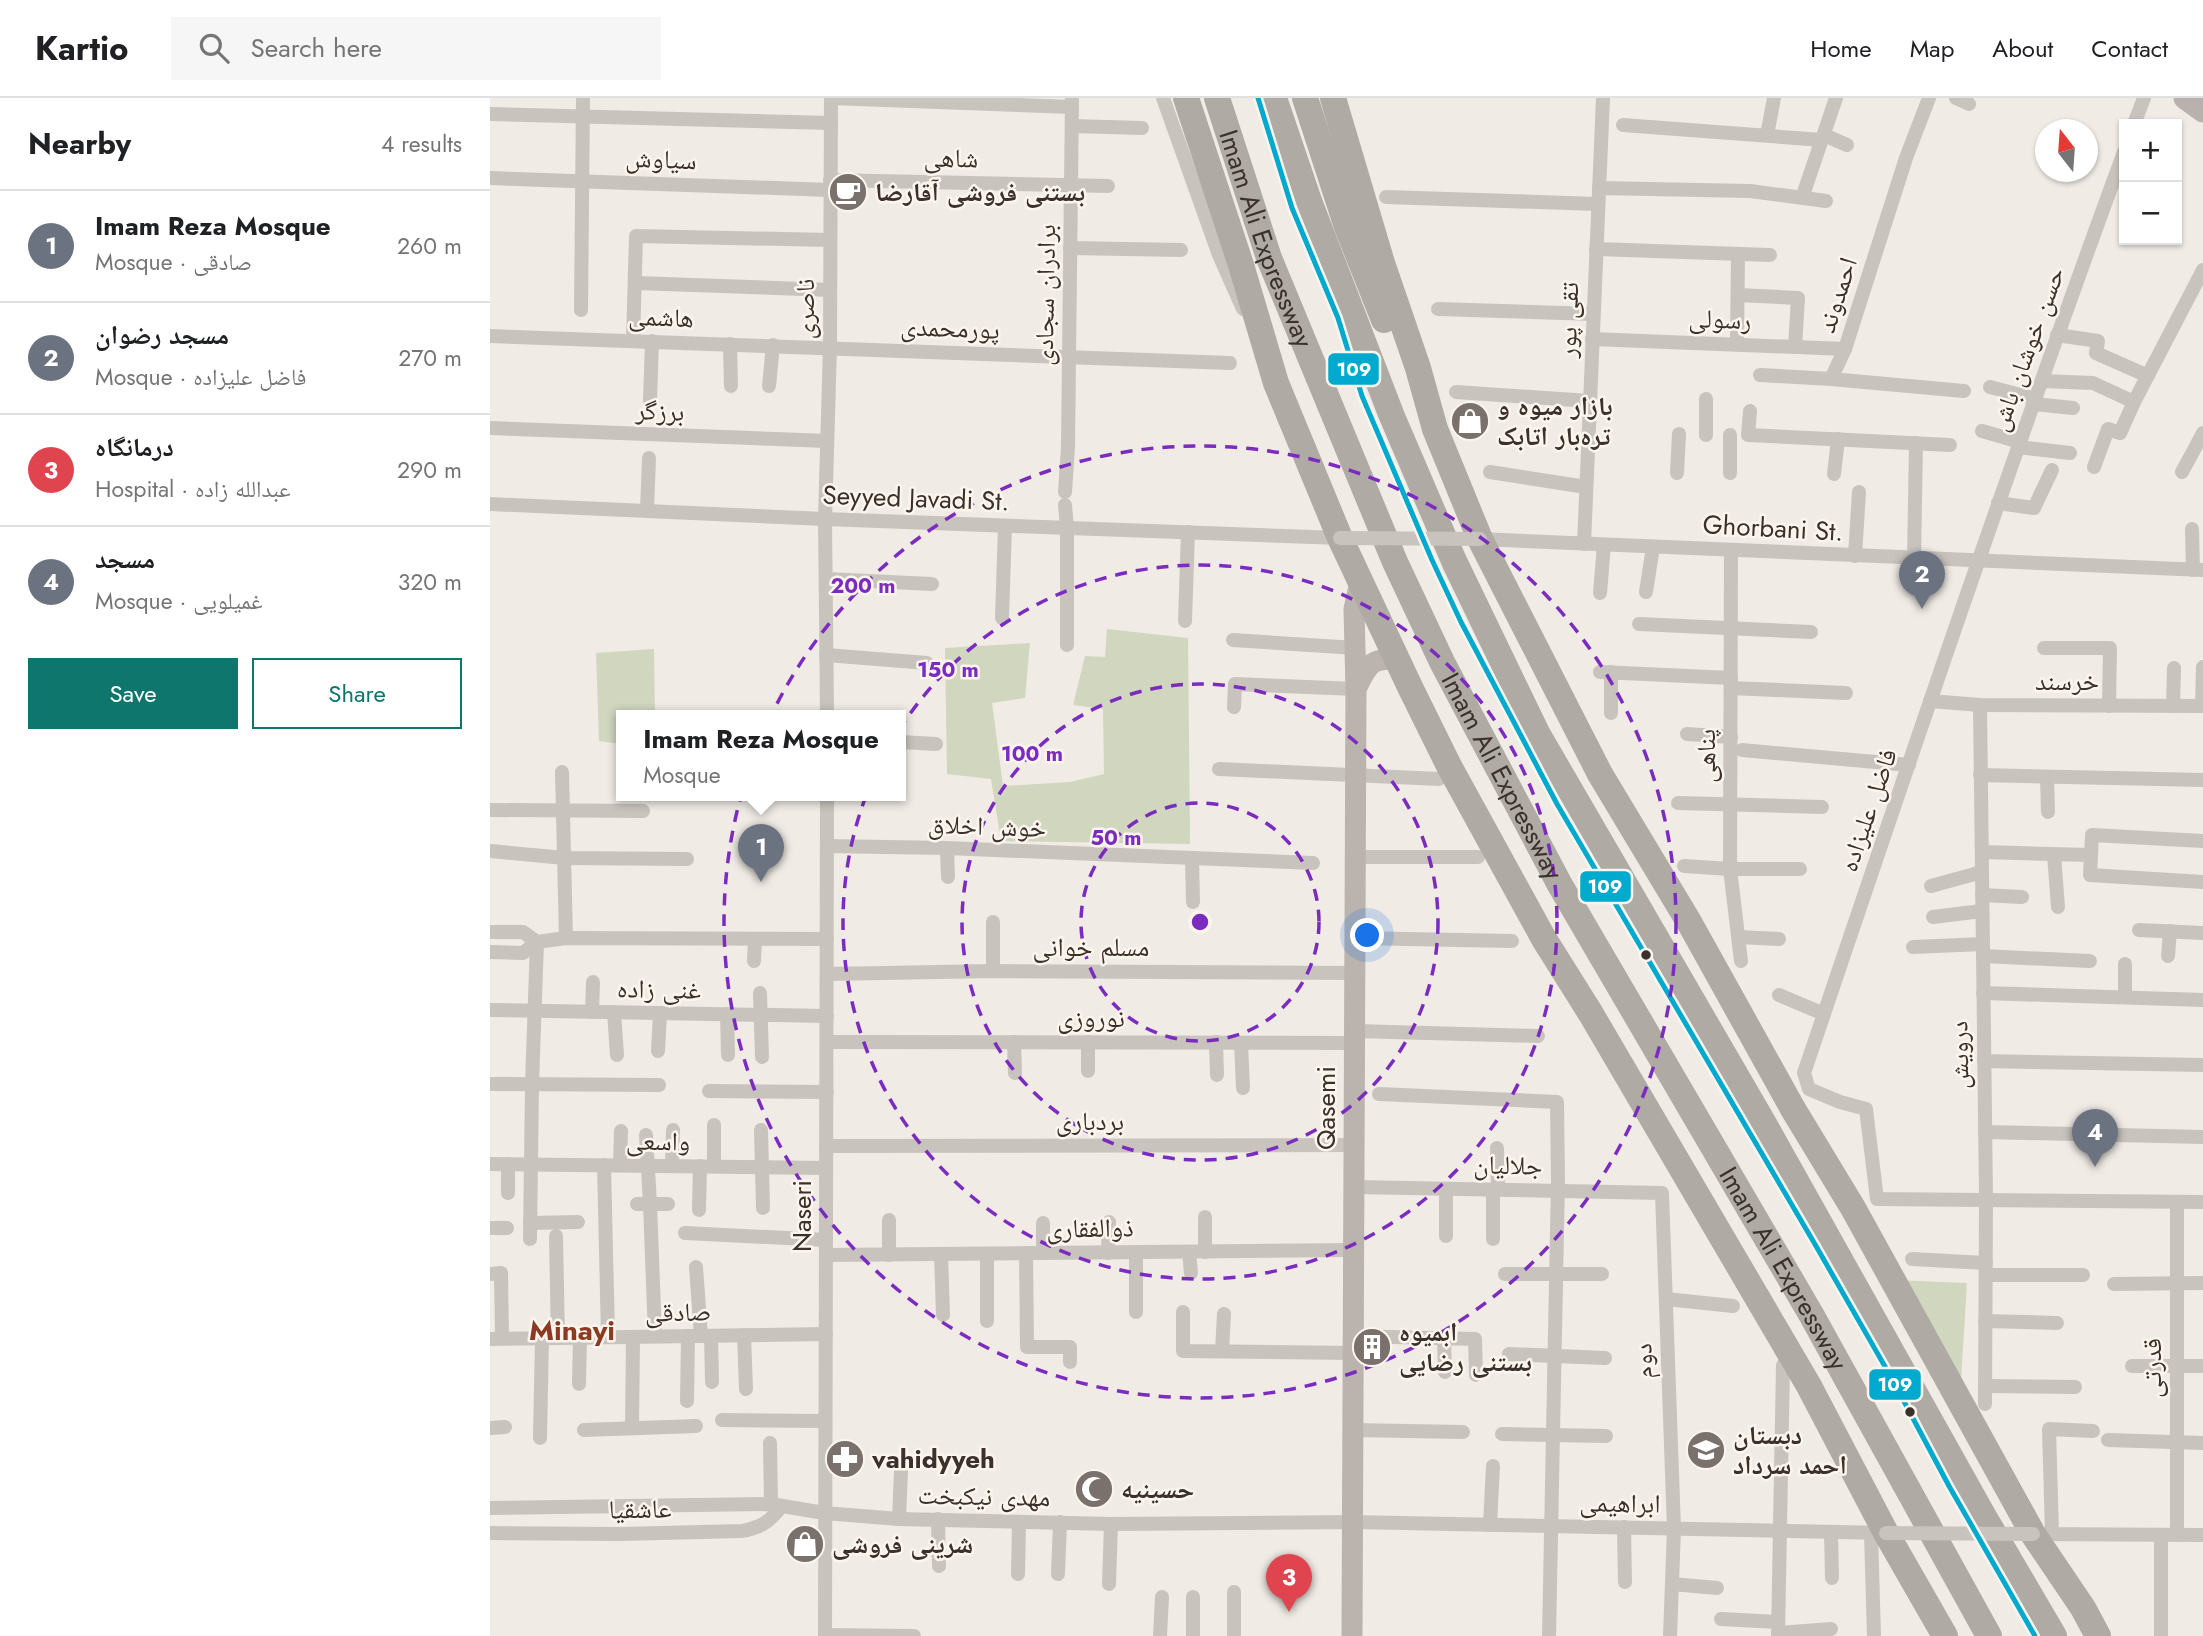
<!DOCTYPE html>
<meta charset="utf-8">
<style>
:root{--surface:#fff;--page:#f6f6f6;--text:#202124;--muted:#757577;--line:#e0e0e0;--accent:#0f766e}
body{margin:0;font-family:Jost,"Noto Naskh Arabic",sans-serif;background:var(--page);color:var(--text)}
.controls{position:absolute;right:21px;top:21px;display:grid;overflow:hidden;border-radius:0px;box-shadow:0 2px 5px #0004}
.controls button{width:63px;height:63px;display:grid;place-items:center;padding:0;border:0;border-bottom:2px solid var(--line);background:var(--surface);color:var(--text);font:35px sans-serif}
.compass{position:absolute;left:1545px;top:21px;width:63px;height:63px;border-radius:50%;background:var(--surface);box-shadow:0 2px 5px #0004;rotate:343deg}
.you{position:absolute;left:878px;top:838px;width:24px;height:24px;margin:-18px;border:5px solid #fff;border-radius:50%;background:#1a73e8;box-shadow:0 0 0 10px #1a73e833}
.badge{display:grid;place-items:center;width:46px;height:46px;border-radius:50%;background:var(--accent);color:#fff;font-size:23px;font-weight:700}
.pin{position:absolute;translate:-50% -58px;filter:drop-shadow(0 2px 4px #0008)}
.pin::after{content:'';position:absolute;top:37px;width:24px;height:21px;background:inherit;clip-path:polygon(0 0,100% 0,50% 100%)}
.popup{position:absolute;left:126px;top:612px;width:290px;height:91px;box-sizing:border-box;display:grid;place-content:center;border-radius:0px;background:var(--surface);filter:drop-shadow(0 2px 5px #0005);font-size:23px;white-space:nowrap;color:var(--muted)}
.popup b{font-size:26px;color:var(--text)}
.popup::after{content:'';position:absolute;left:50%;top:100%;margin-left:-14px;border:14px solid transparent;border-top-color:var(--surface)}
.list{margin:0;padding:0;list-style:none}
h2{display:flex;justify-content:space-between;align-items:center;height:91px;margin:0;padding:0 28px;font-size:30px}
h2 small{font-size:23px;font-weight:400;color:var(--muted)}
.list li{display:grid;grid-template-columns:46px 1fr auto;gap:21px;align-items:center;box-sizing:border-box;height:112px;padding:0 28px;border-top:2px solid var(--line)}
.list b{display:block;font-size:26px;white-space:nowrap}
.list p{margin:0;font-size:23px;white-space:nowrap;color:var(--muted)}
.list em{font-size:23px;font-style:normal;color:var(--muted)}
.actions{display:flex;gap:14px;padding:21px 28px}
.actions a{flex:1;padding:16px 0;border:2px solid var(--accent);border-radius:0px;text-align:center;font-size:24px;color:var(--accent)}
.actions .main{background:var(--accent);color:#fff}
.icon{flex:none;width:38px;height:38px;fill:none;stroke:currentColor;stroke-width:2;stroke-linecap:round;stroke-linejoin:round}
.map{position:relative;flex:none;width:1713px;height:1538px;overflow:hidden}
header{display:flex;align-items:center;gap:42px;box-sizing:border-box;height:98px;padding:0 35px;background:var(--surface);border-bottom:2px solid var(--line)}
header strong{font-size:33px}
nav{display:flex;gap:38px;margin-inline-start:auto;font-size:24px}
.search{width:490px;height:63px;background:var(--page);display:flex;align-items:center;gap:18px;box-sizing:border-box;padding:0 24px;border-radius:0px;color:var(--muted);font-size:26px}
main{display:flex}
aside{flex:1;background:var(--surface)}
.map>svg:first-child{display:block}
</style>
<header>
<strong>Kartio</strong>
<div class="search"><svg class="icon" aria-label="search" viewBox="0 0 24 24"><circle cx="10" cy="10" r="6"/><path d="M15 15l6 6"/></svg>Search here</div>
<nav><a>Home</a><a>Map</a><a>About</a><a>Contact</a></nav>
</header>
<main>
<aside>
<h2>Nearby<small>4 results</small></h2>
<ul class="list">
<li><span class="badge" style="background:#6b7280">1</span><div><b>Imam Reza Mosque</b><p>Mosque · صادقی</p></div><em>260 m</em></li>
<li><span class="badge" style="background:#6b7280">2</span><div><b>مسجد رضوان</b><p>Mosque · فاضل علیزاده</p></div><em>270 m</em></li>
<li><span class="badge" style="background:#e0444e">3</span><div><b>درمانگاه</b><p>Hospital · عبدالله زاده</p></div><em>290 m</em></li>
<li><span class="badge" style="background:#6b7280">4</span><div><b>مسجد</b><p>Mosque · غمیلویی</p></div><em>320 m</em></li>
</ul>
<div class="actions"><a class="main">Save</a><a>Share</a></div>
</aside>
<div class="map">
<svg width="1713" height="1538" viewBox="0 0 1713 1538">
<rect width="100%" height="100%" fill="#f0ebe5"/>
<g fill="#d1d6bf">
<polygon points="617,531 698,540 700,746 511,743 501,681 457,676 455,550 540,545 535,600 502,605 513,688 580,684 614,676 613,611 583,607 595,558 615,559"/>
<polygon points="164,551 165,618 131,618 131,646 109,643 106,555"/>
<polygon points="1405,1182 1477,1185 1470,1299"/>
</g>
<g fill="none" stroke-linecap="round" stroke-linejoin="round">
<g stroke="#c9c3be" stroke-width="14">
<polyline points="341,0 582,9"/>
<polyline points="673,0 729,157 753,211"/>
<polyline points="1439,0 1416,60 1355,251 1341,281 1474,293"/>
<polyline points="1466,0 1479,6"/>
<polyline points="0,16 341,25"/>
<polyline points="1644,26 1654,0"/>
<polyline points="1133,27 1332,42"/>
<polyline points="582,28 652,30"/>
<polyline points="1277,37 1284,0"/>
<polyline points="1334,37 1357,47"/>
<path d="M1634,54c-112,305 -216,613 -320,921l5,16 31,13 26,7 11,90 326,3"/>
<polyline points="0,80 340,92"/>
<polyline points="340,82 618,88"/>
<polyline points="1109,90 1260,93 1336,103"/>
<polyline points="896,99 1108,106"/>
<polyline points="1312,100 1346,0"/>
<polyline points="580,150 691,152"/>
<polyline points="1106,151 1280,157"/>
<polyline points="146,185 340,192"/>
<polyline points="1248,197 1308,200 1305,249"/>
<polyline points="948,211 1103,216"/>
<polyline points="91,212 93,0"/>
<polyline points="1567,237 1608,243 1606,255 1658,278"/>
<polyline points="0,238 740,265"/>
<polyline points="1102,241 1355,251"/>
<polyline points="143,243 146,138 340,142"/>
<polyline points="1247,245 1248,156"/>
<polyline points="240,246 241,288"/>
<polyline points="1270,277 1341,281"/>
<polyline points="1552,283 1603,285 1644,304"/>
<polyline points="279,288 283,247"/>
<polyline points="1500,289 1546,301"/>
<polyline points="966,294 1099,303"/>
<polyline points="160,303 162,243"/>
<polyline points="1544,306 1583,310"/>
<polyline points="1260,313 1258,337 1460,347"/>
<polyline points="0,330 337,343"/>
<polyline points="1492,333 1530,344"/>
<polyline points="1216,337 1216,301"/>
<polyline points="1528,349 1580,355"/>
<polyline points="1604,369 1618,331 1630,335 1644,304 1713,172"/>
<polyline points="1000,374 1096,389"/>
<polyline points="1692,374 1713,335"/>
<polyline points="1187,375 1189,336"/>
<polyline points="1240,375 1240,337"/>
<polyline points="1344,376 1348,341"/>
<polyline points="575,394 578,349 582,0"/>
<polyline points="1508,405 1544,410 1562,372"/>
<polyline points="0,406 335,421 850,440"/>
<polyline points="575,407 577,430 577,547"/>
<polyline points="157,413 159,360"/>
<polyline points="1702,431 1703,472"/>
<polyline points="990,441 1713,472"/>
<polyline points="1094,446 1113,0"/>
<polyline points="1241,453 1240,771 1251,863"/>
<polyline points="1365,458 1369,394"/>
<polyline points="1424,461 1426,345"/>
<polyline points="336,481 442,486"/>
<polyline points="1156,494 1163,449"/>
<polyline points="1110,495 1114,447"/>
<polyline points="512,520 515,428"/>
<polyline points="695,523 698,434"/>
<polyline points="1149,526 1321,534"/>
<polyline points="743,542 866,550"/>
<polyline points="1554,550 1620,550 1619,608"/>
<polyline points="336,557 437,565"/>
<polyline points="1110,574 1241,580"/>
<polyline points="1121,574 1121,615"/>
<polyline points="1241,590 1356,595"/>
<polyline points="1440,603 1490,607 1713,608"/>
<polyline points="1490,607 1496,1100 1495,1306"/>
<polyline points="1683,608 1684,570"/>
<polyline points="1712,608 1713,569"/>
<polyline points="744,609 745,586 866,591"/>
<polyline points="337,618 335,421 340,249 341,0"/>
<polyline points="1197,636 1241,639"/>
<polyline points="411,644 446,646"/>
<polyline points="1252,652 1419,667"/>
<polyline points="729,671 949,681"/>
<polyline points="72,674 76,840"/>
<polyline points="1490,677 1713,682"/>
<polyline points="1557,679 1558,714"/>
<polyline points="1188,705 1332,709"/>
<polyline points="0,712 153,713"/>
<polyline points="1713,743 1602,737 1600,777 1713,784"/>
<polyline points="337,748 457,750 823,765"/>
<polyline points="457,750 458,779"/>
<polyline points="0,753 75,760 197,761"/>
<polyline points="1492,754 1600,757"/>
<polyline points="1564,757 1568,809"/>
<polyline points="865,759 988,759"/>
<polyline points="702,761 703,804"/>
<polyline points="1194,768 1240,771 1310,771"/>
<polyline points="1441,788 1492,774"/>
<polyline points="1492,797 1532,799"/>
<polyline points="1443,819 1492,813"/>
<polyline points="1649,832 1713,835"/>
<polyline points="0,834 33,834 47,844 42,986 40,1141"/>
<polyline points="1248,839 1289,841"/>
<polyline points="865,840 1022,843"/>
<polyline points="1423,849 1493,846"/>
<polyline points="0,854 33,855 47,844 76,840 337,841"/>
<polyline points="1493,858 1600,863"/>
<polyline points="1678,858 1680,833"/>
<polyline points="264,863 265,841"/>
<polyline points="503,873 503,824"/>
<polyline points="337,876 503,873 865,875"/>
<polyline points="270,895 272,959"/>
<polyline points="1493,895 1713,902"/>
<polyline points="1289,897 1334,916"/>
<polyline points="1635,899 1635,866"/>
<polyline points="0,912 337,918"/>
<polyline points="102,914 103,884"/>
<polyline points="124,914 127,957"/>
<polyline points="237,916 238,957"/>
<polyline points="865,933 1048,938"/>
<polyline points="337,944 865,945"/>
<polyline points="524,944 525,975"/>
<polyline points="726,944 727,977"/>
<polyline points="751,945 753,990"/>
<polyline points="168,953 170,915"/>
<polyline points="1494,963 1713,967"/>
<polyline points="598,973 598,944"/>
<polyline points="0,986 169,987"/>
<polyline points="219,993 337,994"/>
<polyline points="889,996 1067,1004 1068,1083 1059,1538"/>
<polyline points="224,1027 224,1068"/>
<polyline points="271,1032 273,1110"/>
<polyline points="1495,1034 1713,1039"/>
<polyline points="156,1037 160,1106 165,1238"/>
<polyline points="336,1048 864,1047"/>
<polyline points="1007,1050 1008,1092"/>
<polyline points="0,1066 336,1070"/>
<polyline points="114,1067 118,1239"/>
<polyline points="130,1067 131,1033"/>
<polyline points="182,1068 183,1032"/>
<polyline points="864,1089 1172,1095 1184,1431 1180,1538"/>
<polyline points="18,1095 18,1066"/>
<polyline points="1687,1104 1687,1437"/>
<polyline points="147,1106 178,1106"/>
<polyline points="209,1112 210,1068"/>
<polyline points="399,1122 399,1157"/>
<polyline points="40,1125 88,1124"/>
<polyline points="0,1130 17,1130"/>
<polyline points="195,1135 336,1142"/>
<polyline points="66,1138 68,1240"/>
<polyline points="956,1138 956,1091"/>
<polyline points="1003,1141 1003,1092"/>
<polyline points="646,1154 646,1214"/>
<polyline points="699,1154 701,1175"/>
<polyline points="715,1154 715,1119"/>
<polyline points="536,1155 537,1249 580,1249 580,1264"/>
<polyline points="553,1155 553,1125"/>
<polyline points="618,1155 619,1124"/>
<polyline points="451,1156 453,1217"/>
<polyline points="336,1157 864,1152"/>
<polyline points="1422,1161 1496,1165"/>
<polyline points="206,1169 211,1238"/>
<polyline points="0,1176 11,1175 12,1240"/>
<polyline points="1015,1176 1112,1176"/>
<polyline points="1496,1177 1593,1177"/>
<polyline points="1624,1186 1713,1185"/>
<polyline points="1176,1201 1243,1208"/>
<polyline points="693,1214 693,1253 863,1255"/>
<polyline points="497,1223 497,1156"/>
<polyline points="1495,1223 1567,1225"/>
<polyline points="254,1237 256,1291"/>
<polyline points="221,1238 222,1284"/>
<polyline points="863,1238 985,1241 986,1277"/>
<polyline points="954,1240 955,1274"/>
<polyline points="0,1241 336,1236"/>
<polyline points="732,1253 734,1216"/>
<polyline points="1019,1256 1115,1260"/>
<polyline points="1642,1268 1713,1268"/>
<polyline points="89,1286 90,1239"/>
<polyline points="1495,1288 1585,1289"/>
<polyline points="197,1303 198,1238"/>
<polyline points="232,1322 335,1323"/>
<polyline points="142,1329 143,1239"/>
<polyline points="0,1330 15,1329"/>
<polyline points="94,1332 206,1328"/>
<polyline points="863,1332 973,1334"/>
<polyline points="1012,1336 1116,1338"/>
<polyline points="50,1340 52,1240"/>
<polyline points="1618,1342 1713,1345"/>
<polyline points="280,1345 281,1406"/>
<polyline points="0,1410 281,1406 334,1415 409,1421 621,1426 862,1424 1396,1435"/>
<polyline points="409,1421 411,1373"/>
<polyline points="448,1421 449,1468"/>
<polyline points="1000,1427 1003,1368"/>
<polyline points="1134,1429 1135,1484"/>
<polyline points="1341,1434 1342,1480"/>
<path d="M0,1435l130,1 122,-3c20,-4 27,-9 39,-24"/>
<polyline points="1381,1435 1384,1538"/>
<polyline points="1562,1435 1559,1331 1603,1333"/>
<polyline points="1543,1436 1713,1437"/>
<polyline points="1671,1437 1671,1538"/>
<polyline points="528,1476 529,1424"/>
<polyline points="568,1476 570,1424"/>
<polyline points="619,1486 621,1426"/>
<polyline points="1182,1486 1227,1490"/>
<polyline points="744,1494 744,1538"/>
<polyline points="1231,1521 1288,1524"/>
<polyline points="1288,1535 1341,1531"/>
<polyline points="335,1537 424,1538"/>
<polyline points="335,1538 337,698"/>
<polyline points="670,1538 672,1499"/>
<polyline points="703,1538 703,1499"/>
<polyline points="1288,1538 1293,1267"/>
</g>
<g stroke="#bab3ae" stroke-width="21">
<path d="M867,589c11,-22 13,-29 40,-28"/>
<polyline points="862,1538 866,591 864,511 870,484"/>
</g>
<polyline stroke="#b8b1ad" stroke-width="23" points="1695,0 1713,13"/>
<g stroke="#afaaa4" stroke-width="26">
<polyline points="696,0 751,167 786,285 850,440 920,589 959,668 1054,841 1101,916 1319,1288 1396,1435 1455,1538"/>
<path id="s1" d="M727,0l52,160 126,304 47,100 118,223 252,431 177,320"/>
<polyline points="784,0 819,103 901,316 964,463 1047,635 1273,1024 1493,1417 1564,1538"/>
<polyline points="815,0 857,129 894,222"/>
<polyline points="843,0 892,165 928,270 945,331 990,441 1110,676 1199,824 1303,1011 1363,1110 1543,1436 1593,1510 1608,1538"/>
</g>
<g stroke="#c9c3be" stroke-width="14">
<polyline points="850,440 990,441"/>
<polyline points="1396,1435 1543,1436"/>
</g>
<g stroke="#fbf5ee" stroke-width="10">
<polyline id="bus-1" points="768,0 802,110 848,220 872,298 942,462 971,524 1067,706 1326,1148 1401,1279 1459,1388 1545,1538"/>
</g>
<use href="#bus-1" stroke="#00a9ce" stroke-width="5"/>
</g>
<g fill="none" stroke="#7b2cbf" stroke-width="3.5" stroke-dasharray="12 9">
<circle cx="710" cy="824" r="119"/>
<circle cx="710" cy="824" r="238"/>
<circle cx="710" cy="824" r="357"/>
<circle cx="710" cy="824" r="476"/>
</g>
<defs>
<g id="cafe-disc" transform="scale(2.0125)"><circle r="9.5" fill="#7a716c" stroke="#fbf5ee"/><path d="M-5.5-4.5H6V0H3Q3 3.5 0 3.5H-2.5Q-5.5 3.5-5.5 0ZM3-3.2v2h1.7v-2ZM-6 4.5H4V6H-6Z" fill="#fff"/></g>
<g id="shop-disc" transform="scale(2.0125)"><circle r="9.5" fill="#7a716c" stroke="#fbf5ee"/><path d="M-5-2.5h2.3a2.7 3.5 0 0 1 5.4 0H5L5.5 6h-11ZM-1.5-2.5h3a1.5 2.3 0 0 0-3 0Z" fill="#fff"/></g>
<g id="building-disc" transform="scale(2.0125)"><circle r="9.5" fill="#7a716c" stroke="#fbf5ee"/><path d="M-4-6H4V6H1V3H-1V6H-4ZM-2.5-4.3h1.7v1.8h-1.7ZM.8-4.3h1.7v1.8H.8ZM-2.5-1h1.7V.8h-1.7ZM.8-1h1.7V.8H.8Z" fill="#fff"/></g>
<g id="school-disc" transform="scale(2.0125)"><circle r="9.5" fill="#7a716c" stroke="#fbf5ee"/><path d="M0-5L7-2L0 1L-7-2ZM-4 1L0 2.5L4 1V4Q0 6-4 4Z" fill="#fff"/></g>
<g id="pharmacy-disc" transform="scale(2.0125)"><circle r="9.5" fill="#7a716c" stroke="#fbf5ee"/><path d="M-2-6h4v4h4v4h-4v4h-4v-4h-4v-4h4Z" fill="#fff"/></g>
<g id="mosque-disc" transform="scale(2.0125)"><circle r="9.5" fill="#7a716c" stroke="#fbf5ee"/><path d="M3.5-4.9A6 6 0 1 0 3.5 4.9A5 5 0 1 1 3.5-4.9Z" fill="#fff"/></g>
</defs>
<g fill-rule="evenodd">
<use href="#cafe-disc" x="358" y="94"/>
<use href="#shop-disc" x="980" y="323"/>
<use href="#building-disc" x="882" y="1249"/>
<use href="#school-disc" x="1216" y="1352"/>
<use href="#pharmacy-disc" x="355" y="1361"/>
<use href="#mosque-disc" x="604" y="1391"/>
<use href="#shop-disc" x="315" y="1446"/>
</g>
<g fill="#3b302b" stroke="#fbf5ee" stroke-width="2.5">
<circle cx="1156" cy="857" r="6"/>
<circle cx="1420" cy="1314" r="6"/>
</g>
<g text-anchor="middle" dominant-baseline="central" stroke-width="5" stroke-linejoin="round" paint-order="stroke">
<g font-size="26" fill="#3b302b" stroke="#fbf5ee">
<text transform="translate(461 60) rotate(1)">شاهی</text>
<text transform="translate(171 61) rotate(2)">سیاوش</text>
<text stroke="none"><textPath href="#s1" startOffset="149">Imam Ali Expressway</textPath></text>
<text transform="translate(555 197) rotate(-89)">برادران سجادی</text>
<text transform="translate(1347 197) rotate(-72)">احمدوند</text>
<text transform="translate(315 211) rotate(-90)">ناصری</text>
<text transform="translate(171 219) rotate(2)">هاشمی</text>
<text transform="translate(1230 221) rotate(2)">رسولی</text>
<text transform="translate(1078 222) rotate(-88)">تقی پور</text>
<text transform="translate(460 230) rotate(2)">پورمحمدی</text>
<text transform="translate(1537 251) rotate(-70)">حسن خوشان باش</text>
<text transform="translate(170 313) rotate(2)">برزگر</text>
<text transform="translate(426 400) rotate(2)">Seyyed Javadi St.</text>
<text transform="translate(1283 430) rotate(3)">Ghorbani St.</text>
<text x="1577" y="583">خرسند</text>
<text transform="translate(1216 658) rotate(-90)">پناهی</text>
<text stroke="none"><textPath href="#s1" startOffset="737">Imam Ali Expressway</textPath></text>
<text transform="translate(1378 712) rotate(-71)">فاضل علیزاده</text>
<text transform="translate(497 728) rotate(2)">خوش اخلاق</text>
<text x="601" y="849">مسلم خوانی</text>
<text transform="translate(169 891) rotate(1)">غنی زاده</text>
<text x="601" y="920">نوروزی</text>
<text transform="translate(1469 957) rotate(-91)">درویش</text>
<text transform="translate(836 1010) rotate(-90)">Qasemi</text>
<text x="600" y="1023">بردباری</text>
<text transform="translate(168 1043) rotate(1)">واسعی</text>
<text transform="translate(1018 1067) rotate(1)">جلالیان</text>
<text transform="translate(312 1118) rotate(-90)">Naseri</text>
<text transform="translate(600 1130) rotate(-1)">ذوالفقاری</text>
<text stroke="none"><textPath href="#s1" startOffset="1304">Imam Ali Expressway</textPath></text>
<text transform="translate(188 1214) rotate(-1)">صادقی</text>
<text transform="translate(1153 1263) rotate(-92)">دوم</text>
<text transform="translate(1662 1270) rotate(-90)">قدرتی</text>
<text transform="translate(494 1398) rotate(1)">مهدی نیکبخت</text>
<text transform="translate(1130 1405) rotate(1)">ابراهیمی</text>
<text transform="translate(150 1411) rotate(-1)">عاشقیا</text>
</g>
<g font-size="26" font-weight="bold" fill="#3b302b" stroke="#fbf5ee" text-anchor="start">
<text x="385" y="94">بستنی فروشی آقارضا</text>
<text x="1007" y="308">بازار میوه و<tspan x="1007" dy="30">تره‌بار اتابک</tspan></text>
<text x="909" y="1234">ابمیوه<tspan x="909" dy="30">بستنی رضایی</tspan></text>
<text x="1243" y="1337">دبستان<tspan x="1243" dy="30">احمد سرداد</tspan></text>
<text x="382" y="1361">vahidyyeh</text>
<text x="631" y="1391">حسینیه</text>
<text x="342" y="1446">شرینی فروشی</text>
</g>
<g font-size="28" font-weight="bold" fill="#8c3b22" stroke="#fbf5ee">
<text x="82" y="1232">Minayi</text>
</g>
</g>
<circle cx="710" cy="824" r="10" fill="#7b2cbf" stroke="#fbf5ee" stroke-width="3.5"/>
<g font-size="21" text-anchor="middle" font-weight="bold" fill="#7b2cbf" stroke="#fbf5ee" stroke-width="5" stroke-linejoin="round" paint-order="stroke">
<text x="373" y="495">200 m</text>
<text x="458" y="579">150 m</text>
<text x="542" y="663">100 m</text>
<text x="626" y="747">50 m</text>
</g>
<g stroke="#fbf5ee" stroke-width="2.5">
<rect x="837" y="254" width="53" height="34" rx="7" fill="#00a9ce"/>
<rect x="1089" y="772" width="53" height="33" rx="7" fill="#00a9ce"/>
<rect x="1378" y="1270" width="54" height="33" rx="7" fill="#00a9ce"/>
</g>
<g font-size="19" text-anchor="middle" font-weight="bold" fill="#fff">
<text x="864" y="278">109</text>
<text x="1115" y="795">109</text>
<text x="1405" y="1293">109</text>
</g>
</svg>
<div class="controls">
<button>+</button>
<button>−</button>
</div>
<svg class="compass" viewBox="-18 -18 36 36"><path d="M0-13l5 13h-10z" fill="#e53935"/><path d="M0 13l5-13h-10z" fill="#757577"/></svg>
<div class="you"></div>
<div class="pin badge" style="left:271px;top:784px;background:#6b7280">1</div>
<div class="popup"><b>Imam Reza Mosque</b>Mosque</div>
<div class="pin badge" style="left:1432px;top:511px;background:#6b7280">2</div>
<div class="pin badge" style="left:799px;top:1514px;background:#e0444e">3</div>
<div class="pin badge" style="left:1605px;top:1069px;background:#6b7280">4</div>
</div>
</main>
